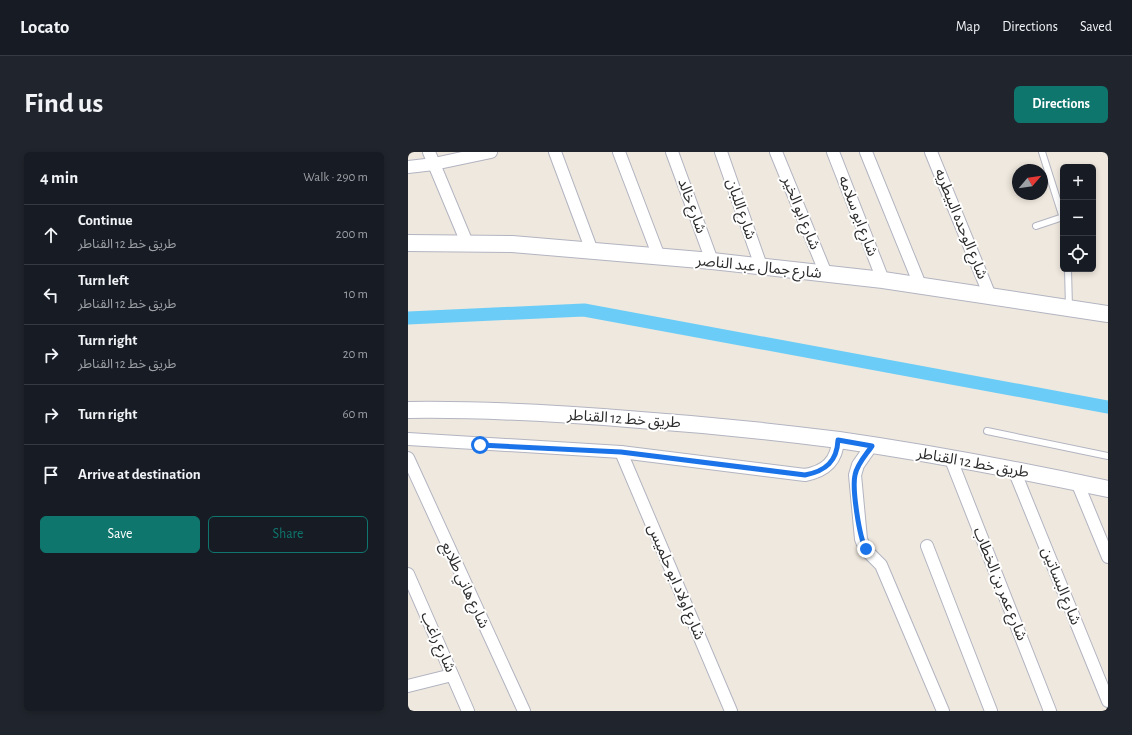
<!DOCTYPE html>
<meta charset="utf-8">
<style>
:root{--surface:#171b24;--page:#20242c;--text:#f1f3f6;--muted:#9ea1a6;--line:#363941;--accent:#0f766e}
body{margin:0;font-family:"Alegreya Sans","Noto Sans Arabic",sans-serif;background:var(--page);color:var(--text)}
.controls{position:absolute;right:12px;top:12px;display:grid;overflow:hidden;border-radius:6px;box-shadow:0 2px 6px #0003}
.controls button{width:36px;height:36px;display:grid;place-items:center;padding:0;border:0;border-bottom:1px solid var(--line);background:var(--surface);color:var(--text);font:20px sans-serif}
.compass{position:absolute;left:604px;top:12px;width:36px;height:36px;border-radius:50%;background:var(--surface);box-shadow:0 2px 6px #0003;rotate:61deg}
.stop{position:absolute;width:12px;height:12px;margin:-9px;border:3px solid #1a73e8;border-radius:50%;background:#fff}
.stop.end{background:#1a73e8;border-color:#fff;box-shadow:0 1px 4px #0008}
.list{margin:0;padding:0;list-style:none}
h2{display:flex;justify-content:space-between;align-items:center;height:52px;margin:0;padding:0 16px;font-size:17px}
h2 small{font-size:13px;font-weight:400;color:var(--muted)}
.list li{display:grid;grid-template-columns:26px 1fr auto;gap:12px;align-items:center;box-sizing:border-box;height:60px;padding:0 16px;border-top:1px solid var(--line)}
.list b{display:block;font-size:15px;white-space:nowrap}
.list p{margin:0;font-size:13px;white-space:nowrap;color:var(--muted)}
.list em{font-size:13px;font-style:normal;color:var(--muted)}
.actions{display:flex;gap:8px;padding:12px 16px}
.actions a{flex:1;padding:9px 0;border:1px solid var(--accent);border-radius:6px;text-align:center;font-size:14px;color:var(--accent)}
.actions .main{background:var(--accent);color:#fff}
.icon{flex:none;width:22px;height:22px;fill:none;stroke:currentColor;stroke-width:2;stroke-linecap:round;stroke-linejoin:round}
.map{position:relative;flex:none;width:700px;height:559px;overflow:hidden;border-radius:6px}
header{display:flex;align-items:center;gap:24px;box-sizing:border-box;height:56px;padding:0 20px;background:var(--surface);border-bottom:1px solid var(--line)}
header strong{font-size:19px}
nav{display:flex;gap:22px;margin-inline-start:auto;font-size:14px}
.intro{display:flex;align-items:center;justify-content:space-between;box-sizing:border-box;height:96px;padding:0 24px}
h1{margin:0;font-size:28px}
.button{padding:10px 18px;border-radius:6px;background:var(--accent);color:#fff;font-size:14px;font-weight:700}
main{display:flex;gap:24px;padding:0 24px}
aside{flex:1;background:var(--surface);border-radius:6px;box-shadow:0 2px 6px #0003}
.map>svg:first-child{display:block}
</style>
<header>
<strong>Locato</strong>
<nav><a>Map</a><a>Directions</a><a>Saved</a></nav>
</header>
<div class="intro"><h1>Find us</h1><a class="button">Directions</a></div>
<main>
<aside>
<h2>4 min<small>Walk · 290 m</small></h2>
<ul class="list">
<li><svg class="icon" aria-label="ahead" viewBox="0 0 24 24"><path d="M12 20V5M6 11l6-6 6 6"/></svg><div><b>Continue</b><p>طريق خط 12 القناطر</p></div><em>200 m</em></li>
<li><svg class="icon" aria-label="left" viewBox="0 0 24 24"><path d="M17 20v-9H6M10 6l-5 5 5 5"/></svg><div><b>Turn left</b><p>طريق خط 12 القناطر</p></div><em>10 m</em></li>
<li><svg class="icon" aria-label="right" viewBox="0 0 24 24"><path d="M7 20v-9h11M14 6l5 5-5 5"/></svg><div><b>Turn right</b><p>طريق خط 12 القناطر</p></div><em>20 m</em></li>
<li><svg class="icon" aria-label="right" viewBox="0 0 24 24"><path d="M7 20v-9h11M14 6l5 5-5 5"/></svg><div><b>Turn right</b></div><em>60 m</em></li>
<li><svg class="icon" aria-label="arrive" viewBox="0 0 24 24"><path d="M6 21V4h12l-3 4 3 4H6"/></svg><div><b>Arrive at destination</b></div></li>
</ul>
<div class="actions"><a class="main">Save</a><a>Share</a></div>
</aside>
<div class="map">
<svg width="700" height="559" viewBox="0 0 700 559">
<rect width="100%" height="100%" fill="#efe8de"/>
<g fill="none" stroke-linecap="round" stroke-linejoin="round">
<polyline stroke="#6bcdf7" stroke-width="13" points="0,166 176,158 700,255"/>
<g stroke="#b2b4c1" stroke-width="8">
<g id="lane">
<polyline points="634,0 655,66"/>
<polyline points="628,74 655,65"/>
<polyline points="660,117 661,156"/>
<polyline points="579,279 700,304"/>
</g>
</g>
<g stroke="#b2b4c1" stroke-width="14">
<g id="street">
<polyline points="21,0 59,91"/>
<polyline points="147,0 184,99"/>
<polyline points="211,0 251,105"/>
<polyline points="264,0 304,109"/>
<polyline points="313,0 353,114"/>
<polyline points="368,0 418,122"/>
<polyline points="425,0 475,128"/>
<polyline points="458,0 512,133"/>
<polyline points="523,0 582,144"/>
<polyline points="0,15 26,12 83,0"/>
<path d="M0,287l213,13 184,23c21,-4 32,-14 33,-35"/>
<polyline points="464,293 450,313 447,323 453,387 457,397 473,413 535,559"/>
<polyline points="213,300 323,559"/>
<polyline points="542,305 642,559"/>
<polyline points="0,306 116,559"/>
<polyline points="606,318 700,549"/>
<polyline points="669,330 700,405"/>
<polyline points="519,394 583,559"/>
<polyline points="0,422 60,559"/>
<polyline points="0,534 44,523"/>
</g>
</g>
<g stroke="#b2b4c1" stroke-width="18">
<g id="secondary">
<polyline points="0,91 104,92 304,109 475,128 700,162"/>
<path d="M0,258c73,-1 146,3 220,9 70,5 141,12 211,21 90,13 180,30 269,49"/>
</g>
</g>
<use href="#lane" stroke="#fff" stroke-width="6"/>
<use href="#street" stroke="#fff" stroke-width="12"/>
<use href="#secondary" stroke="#fff" stroke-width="16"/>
</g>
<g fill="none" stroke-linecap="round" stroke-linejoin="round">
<path stroke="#1a73e8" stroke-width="5" d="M72,293l141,7 184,23c21,-4 32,-14 33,-35l34,6c-6,9 -15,18 -17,29 -3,13 4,62 11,74"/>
</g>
<g text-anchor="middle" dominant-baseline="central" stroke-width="4" stroke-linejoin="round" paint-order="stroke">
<g font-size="15" fill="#2c2c2c" stroke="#fff">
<text transform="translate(284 54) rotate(70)">شارع خالد</text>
<text transform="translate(333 57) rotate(71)">شارع اللبان</text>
<text transform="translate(393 61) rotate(68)">شارع ابو الخير</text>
<text transform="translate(450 64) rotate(69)">شارع ابو سلامه</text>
<text transform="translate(553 72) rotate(68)">شارع الوحده البيطريه</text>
<text transform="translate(351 115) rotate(6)">شارع جمال عبد الناصر</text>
<text transform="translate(216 267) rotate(4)">طريق خط 12 القناطر</text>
<text transform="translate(565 311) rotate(10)">طريق خط 12 القناطر</text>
<text transform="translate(268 430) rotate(67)">شارع اولاد ابو حلميس</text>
<text transform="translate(592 432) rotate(68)">شارع عمر بن الخطاب</text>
<text transform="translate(57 433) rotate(65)">شارع هاني طلايع</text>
<text transform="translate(653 434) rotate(68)">شارع البساتين</text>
<text transform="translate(30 490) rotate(66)">شارع راغب</text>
</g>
</g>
</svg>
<div class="controls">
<button>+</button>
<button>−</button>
<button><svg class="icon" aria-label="locate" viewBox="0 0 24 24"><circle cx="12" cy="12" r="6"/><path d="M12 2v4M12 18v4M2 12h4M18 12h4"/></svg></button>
</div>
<svg class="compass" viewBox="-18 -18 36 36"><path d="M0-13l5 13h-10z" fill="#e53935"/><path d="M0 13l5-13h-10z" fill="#9ea1a6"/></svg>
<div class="stop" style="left:72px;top:293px"></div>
<div class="stop end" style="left:458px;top:397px"></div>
</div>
</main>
